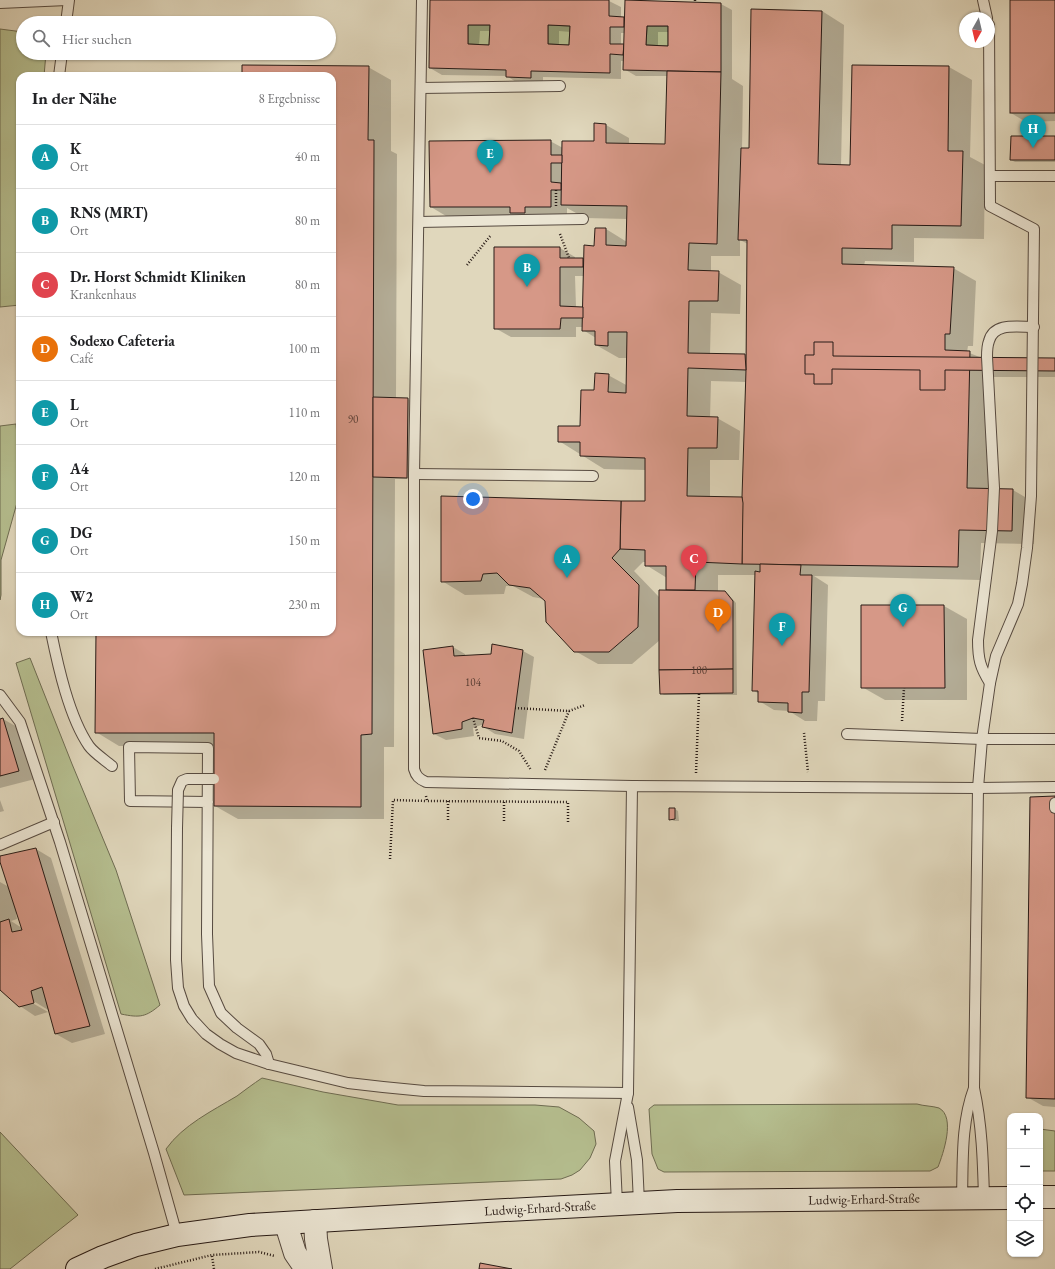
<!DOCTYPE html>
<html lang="de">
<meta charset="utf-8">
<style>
:root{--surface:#fff;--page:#f6f6f6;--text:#202124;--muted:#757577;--line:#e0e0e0;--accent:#d93025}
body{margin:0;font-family:"EB Garamond",serif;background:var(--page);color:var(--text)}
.controls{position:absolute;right:12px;bottom:12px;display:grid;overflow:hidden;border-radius:8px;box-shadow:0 1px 3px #0004}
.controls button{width:36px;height:36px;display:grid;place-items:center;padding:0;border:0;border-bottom:1px solid var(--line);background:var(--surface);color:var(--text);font:20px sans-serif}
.compass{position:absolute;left:959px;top:12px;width:36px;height:36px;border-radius:50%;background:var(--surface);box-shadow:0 1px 3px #0004;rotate:188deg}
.you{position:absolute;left:473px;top:499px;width:14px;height:14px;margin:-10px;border:3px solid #fff;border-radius:50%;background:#1a73e8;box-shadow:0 0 0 6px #1a73e833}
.badge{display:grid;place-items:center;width:26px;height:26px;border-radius:50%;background:var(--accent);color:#fff;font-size:13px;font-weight:700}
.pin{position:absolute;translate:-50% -33px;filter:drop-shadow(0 1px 2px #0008)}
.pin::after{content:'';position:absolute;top:21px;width:14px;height:12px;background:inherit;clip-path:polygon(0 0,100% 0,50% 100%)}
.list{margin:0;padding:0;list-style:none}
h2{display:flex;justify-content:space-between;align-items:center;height:52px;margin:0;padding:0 16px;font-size:17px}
h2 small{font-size:13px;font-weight:400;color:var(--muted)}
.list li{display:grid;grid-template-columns:26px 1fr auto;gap:12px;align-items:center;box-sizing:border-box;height:64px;padding:0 16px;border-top:1px solid var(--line)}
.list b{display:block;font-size:15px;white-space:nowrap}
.list p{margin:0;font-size:13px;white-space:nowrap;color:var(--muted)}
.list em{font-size:13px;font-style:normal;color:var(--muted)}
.icon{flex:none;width:22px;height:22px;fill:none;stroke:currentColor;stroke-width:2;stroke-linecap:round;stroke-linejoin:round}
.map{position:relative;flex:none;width:1055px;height:1269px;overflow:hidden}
.search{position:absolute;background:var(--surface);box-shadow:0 1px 3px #0004;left:16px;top:16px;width:320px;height:44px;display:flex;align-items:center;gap:10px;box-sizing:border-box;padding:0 14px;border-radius:22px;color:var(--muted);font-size:15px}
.panel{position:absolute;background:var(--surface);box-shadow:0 1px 3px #0004;left:16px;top:72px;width:320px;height:564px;border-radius:12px}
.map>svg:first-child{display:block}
</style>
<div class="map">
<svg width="1055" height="1269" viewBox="0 0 1055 1269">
<rect width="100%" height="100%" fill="#e0d7bc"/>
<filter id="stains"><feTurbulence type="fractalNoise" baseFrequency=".005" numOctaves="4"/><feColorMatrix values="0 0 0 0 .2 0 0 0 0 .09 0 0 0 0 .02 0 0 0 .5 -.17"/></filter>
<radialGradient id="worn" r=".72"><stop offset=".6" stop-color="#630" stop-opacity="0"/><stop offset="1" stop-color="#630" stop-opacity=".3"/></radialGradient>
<g fill="#b5be8f" stroke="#6e6c52">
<polygon points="468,25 490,25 489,45 468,44"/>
<polygon points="548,25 570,26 569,45 548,44"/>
<polygon points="647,26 668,26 668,46 646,45"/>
<polygon points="0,29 23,32 23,53 46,53 44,76 20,76 20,305 0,307"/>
<polygon points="16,424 20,471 20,492 1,560 1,595 0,600 0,426"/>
<path d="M30,658l42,106 44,106 44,135c-14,12 -20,13 -39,9l-105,-351z"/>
<path d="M262,1078l61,14 75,13h137l24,2 20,11 15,13 2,13 -6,14 -10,12 -8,5 -11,4 -377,16 -18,-46c17,-24 46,-38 71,-53 8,-6 16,-12 25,-18z"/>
<path d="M917,1104c6,2 16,2 22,4 17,9 4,46 -1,59l-8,4 -266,1 -6,-3 -6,-15 -3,-45 5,-4z"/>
<polygon points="1040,1129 1055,1131 1055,1171 1040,1171"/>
<polygon points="0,1132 78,1215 10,1269 0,1269"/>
</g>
<g fill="#0003" fill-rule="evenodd">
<path d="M431,0l178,1 12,6v11h4l96,-14 11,6v69l11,7 -1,63h8l72,-138 22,14 -3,141h10l2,-100 96,1 23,13 -2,77 15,8 -1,74 -70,-1v24l-49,-1 -1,5 89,2 23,13 -3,65h-5l-1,6 15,6 73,1v18h-63l-2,112 23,1 22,13 -1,41 -53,-1 -1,37 -166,-4 14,9 -3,116h-7l-1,20h-12l-16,-10 -15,-1 -15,-9v-7l-6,-4 2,-115h-37v17h6l4,2 8,9 1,92h-73l-3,-2 -1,-53 -28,24h-34l-23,-13 -31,-52 -11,-2 -20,-11h-7l-2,8 -39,1 -23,-14 204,-79v-32l-42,-1 -45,-28 22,-14 14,-36 13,-16 20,11v-28h-9l-23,-13v-7l-13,-8v-3h-7v10h-65l-16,-9 65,-80 15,9v2l10,1 10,-13 11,-18 21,13 1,-23 -43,-1 -18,-10v7l-41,7 -11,-7 -69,1 -15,-9 119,-66 13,7 32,-5v-19l11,1 23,13v6l37,1 2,-69h-32l-12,-7v-8h-3v18l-78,-2v7h-24l-12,-8 -65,-1 -12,-7zM480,31h11l-1,15 -11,-1zM559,31l12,1 -1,14h-11zM658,32h11v15l-11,-1zM621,33h4v12h-4zM740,240l8,4 -2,111 -36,-1 1,-41 29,1 1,-29 -23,-13 -7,-1v-15h29zM575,276h9v32l-8,-1zM711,381l35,1 -3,116 -33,-1v-37h29l1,-29 -23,-13h-7zM643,562h3v3l21,13v11l3,2 -10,7 -26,-27z"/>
<polygon points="1011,0 1055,0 1055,121 1026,122 1011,113"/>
<polygon points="368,67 391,80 391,151 397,154 396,399 408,399 411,401 410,479 395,479 394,747 384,747 384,819 238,819 215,806 215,746 119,746 96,732 97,632 332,632 332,76 243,76"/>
<polygon points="1055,137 1055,162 1015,162 1011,160"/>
<polygon points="862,606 944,606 967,619 967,700 885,700 862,687"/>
<polygon points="453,647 465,654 465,656 492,655 523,651 534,657 524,739 495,734 484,727 484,724 473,728 474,736 446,740 434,734"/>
<polygon points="3,719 19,728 35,779 0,788 0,720"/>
<polygon points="1055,798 1055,1107 1043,1106 1027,1097"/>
<polygon points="0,800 4,811 0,812"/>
<polygon points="675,809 678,811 679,821 674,821 670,819"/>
<path d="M36,849l15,9 54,176 -33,9 -16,-9 -6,-23 -20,-12 -1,2 19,11 -13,4 -15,-10 -20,-17v-107l9,5 -9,-30zM17,912l5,16 -11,-7 6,-2 -1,-6z"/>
</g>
<g fill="#d69887" stroke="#281b16" fill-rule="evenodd">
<path d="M430,0h179v16l15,1v10h-14v17h14l-1,11 -13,-1v19l-79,-2v7l-25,-1v-7l-77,-2zM468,25h22l-1,20 -21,-1zM548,25l22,1 -1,19 -21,-1z"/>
<path d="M625,0l96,3v69l-98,-2zM647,26h21v20l-22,-1z"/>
<rect x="1010" y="0" width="45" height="113"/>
<polygon points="751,9 822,11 818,164 850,165 852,65 949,66 948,151 963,151 961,226 892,225 892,249 842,248 842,264 954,267 950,334 945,334 945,350 970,351 967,488 1013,489 1012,531 959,530 958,567 742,564 742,497 746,370 747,240 738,240 741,148 749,148"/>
<polygon points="242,65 369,66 368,140 374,140 374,146 372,734 361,735 361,807 214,806 214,733 95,733 96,632 332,632 332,76 242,76"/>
<polygon points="667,71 721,72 717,244 689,243 688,270 719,271 718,301 689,301 688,353 745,354 746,370 688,368 687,416 718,417 717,448 688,448 687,496 742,497 743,503 742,564 696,562 695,590 666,590 666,566 645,566 645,550 620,549 621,501 645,501 645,458 580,456 580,442 558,442 558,426 580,426 581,390 594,390 595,373 609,374 608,392 626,393 627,332 608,332 608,346 595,345 595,331 582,331 584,245 594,246 595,228 606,228 606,245 626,246 627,206 561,205 562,141 594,141 594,123 606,124 606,143 665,144"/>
<polygon points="1011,136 1055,136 1055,160 1010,160"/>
<polygon points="551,140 551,155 562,155 562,163 551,163 551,182 561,183 561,190 551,190 551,207 525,207 525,213 510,213 510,207 430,207 429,141"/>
<polygon points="494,247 560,247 560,258 583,258 583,267 560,267 560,306 583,307 583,318 561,318 560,329 494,329"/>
<polygon points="814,342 833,342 833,356 1055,358 1055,371 945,370 945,390 920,390 920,370 832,369 832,384 814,384 814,374 805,374 805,355 814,355"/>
<polygon points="373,397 408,398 407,478 373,477"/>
<polygon points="441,496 621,501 620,549 612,558 639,585 638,627 609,652 574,652 546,622 545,601 530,588 509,585 497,573 483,574 481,581 441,582"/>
<polygon points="760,564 801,565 800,575 812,575 809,692 802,692 802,713 788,712 788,703 758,702 758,691 752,691 755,571 760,572"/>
<polygon points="659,590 725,591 733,601 733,669 659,670"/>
<polygon points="861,605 944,605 945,688 861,688"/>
<polygon points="492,644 523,650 512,733 482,727 484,720 473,718 462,722 462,729 433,734 423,650 453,646 454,656 491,654"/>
<polygon points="733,669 733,693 660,694 659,670"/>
<polygon points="3,718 19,771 0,776 0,719"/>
<polygon points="1055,796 1055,1099 1026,1098 1030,797"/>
<polygon points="669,808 675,808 675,819 669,820"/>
<polygon points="36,848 90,1026 55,1034 42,987 31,991 34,1003 19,1007 0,990 0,922 9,919 12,932 22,930 0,862 0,856"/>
<polygon points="480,1263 512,1269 479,1269"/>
</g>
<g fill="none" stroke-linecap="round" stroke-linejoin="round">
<g stroke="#564a40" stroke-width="12">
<g id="service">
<path d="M422,0l-8,474v295c2,7 5,10 12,13l206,4"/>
<polyline points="983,0 987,18"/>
<polyline points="0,3 67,0"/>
<polyline points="66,23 69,0"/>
<polyline points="59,76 62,53"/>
<polyline points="421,88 560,86"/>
<polyline points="990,176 1055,176"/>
<polyline points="419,222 583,219"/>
<polyline points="414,474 593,476"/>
<path d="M51,632c7,34 18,85 38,114 5,7 16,14 23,20"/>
<path d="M990,683c-10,-16 -12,-24 -12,-43l14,-109 2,-43 -7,-131c0,-5 0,-11 2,-16 5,-19 29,-14 45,-14"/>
<polyline points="0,695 20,722 60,842 154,1153 177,1235"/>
<polyline points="847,734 982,739 1055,739"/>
<polyline points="208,802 130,801 129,747 208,748 207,934 209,986 221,1013 237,1028 259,1044 266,1054 269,1064"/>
<polyline points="1055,808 1055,803"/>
<polyline points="177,828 176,960 178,988 184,1006 192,1019 206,1034 220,1044 236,1053 269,1064 348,1083 383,1087 424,1091 628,1093"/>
<polyline points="0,845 54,822"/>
<polyline points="628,1107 637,1160 639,1203"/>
<path d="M962,1198c1,-37 -1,-75 12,-110"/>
<path d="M984,1198c-1,-37 -2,-73 -10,-110l4,-300 4,-49 8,-56 6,-27 22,-52 4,-20 5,-36 4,-52 3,-267 -44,-23 -1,-181"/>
<polyline points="617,1204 615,1161 628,1093 632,786 978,788 1055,787"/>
</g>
</g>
<g stroke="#564a40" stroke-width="24">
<g id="tertiary">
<polyline points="315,1221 316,1239 321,1269"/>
<polyline points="286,1224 295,1253 306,1269"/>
</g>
</g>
<g stroke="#281b16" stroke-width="24">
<g id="secondary">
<polyline points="1040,1197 1055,1197"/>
<polyline points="77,1269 103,1257 136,1245 177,1235 250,1225 487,1211 677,1201 1010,1198"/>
</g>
</g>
<g stroke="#281b16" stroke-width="2.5" stroke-dasharray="1 2" stroke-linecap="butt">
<polyline points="695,0 695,2"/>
<polyline points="556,206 556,190"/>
<polyline points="560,234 569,258"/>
<polyline points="467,265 491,235"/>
<polyline points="515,708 569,711 585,705"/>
<polyline points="473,718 479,738 502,741 519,751 531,770"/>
<polyline points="902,721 904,688"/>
<polyline points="804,733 808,772"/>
<polyline points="545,770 569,711"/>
<polyline points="696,773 699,694"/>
<polyline points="426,796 427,801 568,802"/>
<polyline points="448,820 448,801"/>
<polyline points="504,821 504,801"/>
<polyline points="568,822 568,801"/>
<polyline points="390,859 393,800 427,801"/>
<polyline points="212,1256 214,1269"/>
<polyline points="155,1269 212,1255 259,1252 275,1256"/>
</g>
<use href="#service" stroke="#ebe5d3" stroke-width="10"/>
<use href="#tertiary" stroke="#ebe5d3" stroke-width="22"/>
<use href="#secondary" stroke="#ebe5d3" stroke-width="22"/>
<g stroke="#564a40" stroke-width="12" stroke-linecap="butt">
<polyline id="service-bridge" points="177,828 178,790 182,781 187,779 214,779"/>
</g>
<use href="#service-bridge" stroke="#ebe5d3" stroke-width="10"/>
</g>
<g text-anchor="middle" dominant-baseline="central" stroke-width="3" stroke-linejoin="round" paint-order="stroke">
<g font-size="11" fill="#543a32">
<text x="353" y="419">90</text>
<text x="699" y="670">100</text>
<text x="473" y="682">104</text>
</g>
<g font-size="13" fill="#281b16" stroke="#ebe5d3">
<text transform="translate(864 1199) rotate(-1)">Ludwig-Erhard-Straße</text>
<text transform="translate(540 1208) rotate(-3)">Ludwig-Erhard-Straße</text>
</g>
</g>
<rect width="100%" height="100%" filter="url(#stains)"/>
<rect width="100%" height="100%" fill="url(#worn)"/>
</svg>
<div class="controls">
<button>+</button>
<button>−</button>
<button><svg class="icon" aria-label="locate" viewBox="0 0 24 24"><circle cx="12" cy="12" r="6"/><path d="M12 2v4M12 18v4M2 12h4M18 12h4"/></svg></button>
<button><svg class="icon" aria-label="layers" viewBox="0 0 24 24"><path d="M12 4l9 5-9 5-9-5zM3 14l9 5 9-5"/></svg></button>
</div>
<svg class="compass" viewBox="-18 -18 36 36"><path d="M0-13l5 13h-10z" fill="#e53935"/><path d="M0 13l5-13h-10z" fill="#757577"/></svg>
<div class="you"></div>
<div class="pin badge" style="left:567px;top:578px;background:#0f9aa8">A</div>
<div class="pin badge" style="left:527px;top:287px;background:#0f9aa8">B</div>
<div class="pin badge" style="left:694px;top:578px;background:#e0444e">C</div>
<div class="pin badge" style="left:718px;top:632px;background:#e8710a">D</div>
<div class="pin badge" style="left:490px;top:173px;background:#0f9aa8">E</div>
<div class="pin badge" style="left:782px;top:646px;background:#0f9aa8">F</div>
<div class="pin badge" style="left:903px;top:627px;background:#0f9aa8">G</div>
<div class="pin badge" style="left:1033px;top:148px;background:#0f9aa8">H</div>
<div class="search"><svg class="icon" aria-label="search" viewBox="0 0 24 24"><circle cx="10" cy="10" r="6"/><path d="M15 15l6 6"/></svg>Hier suchen</div>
<section class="panel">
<h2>In der Nähe<small>8 Ergebnisse</small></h2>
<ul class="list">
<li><span class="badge" style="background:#0f9aa8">A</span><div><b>K</b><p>Ort</p></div><em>40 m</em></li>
<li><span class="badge" style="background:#0f9aa8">B</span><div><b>RNS (MRT)</b><p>Ort</p></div><em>80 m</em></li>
<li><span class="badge" style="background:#e0444e">C</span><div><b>Dr. Horst Schmidt Kliniken</b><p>Krankenhaus</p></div><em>80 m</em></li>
<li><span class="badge" style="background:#e8710a">D</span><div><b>Sodexo Cafeteria</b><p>Café</p></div><em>100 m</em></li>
<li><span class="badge" style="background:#0f9aa8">E</span><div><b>L</b><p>Ort</p></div><em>110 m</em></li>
<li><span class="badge" style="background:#0f9aa8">F</span><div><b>A4</b><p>Ort</p></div><em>120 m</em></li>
<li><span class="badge" style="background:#0f9aa8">G</span><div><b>DG</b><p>Ort</p></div><em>150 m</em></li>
<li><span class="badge" style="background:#0f9aa8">H</span><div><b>W2</b><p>Ort</p></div><em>230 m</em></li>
</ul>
</section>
</div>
